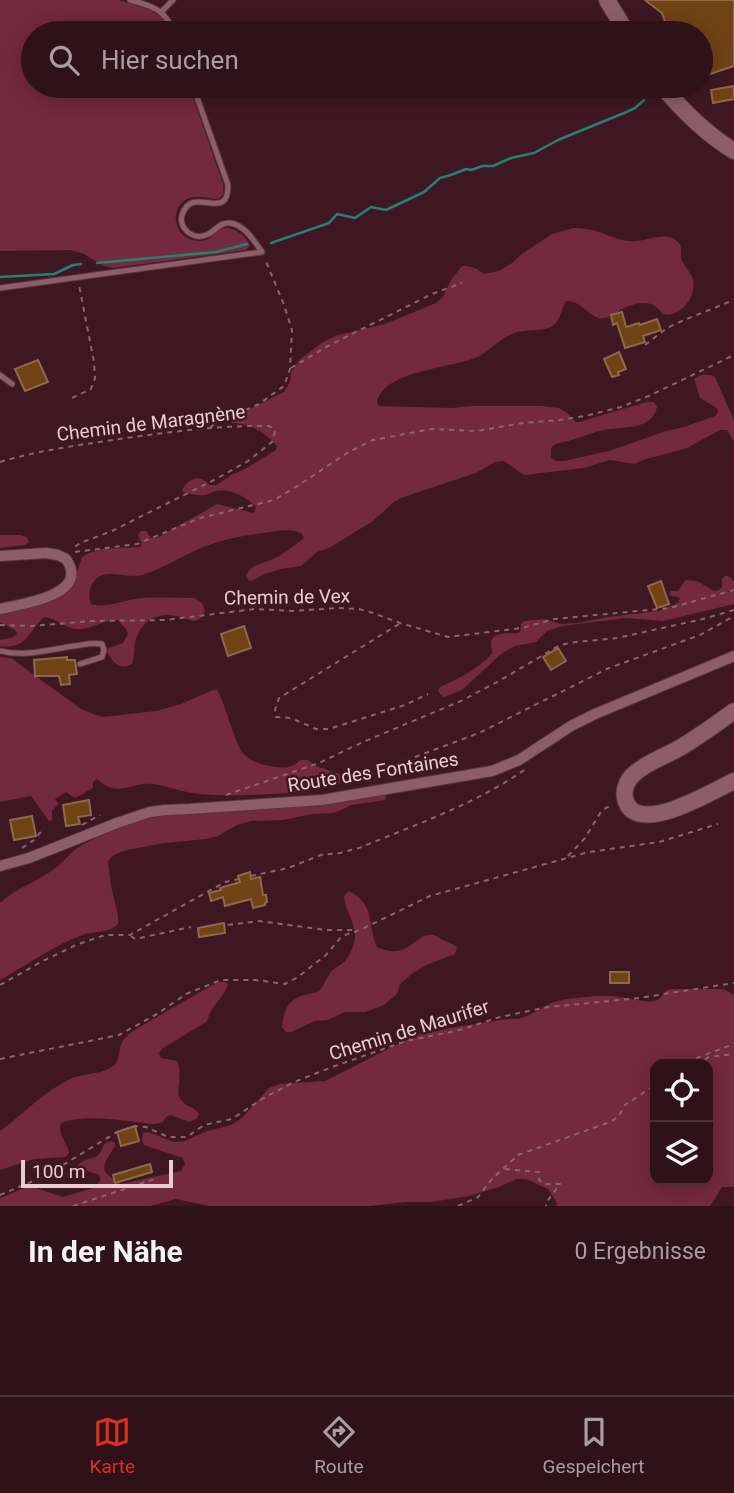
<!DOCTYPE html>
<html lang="de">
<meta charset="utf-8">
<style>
:root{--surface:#2f111a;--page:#371a23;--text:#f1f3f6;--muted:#a79da2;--line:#4a3139;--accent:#d93025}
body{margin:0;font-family:Roboto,sans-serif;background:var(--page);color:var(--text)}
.controls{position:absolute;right:21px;bottom:21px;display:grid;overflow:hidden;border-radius:14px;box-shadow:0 4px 18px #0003}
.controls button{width:63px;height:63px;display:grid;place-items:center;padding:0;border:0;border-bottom:2px solid var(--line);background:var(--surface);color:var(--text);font:35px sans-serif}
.scale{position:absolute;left:21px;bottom:18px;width:152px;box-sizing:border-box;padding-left:7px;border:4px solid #e8ccd2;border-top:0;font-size:19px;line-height:24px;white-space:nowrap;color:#e8ccd2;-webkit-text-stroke:5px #3f1723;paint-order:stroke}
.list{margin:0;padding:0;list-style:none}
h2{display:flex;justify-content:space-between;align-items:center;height:91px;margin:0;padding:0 28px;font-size:30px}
h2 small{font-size:23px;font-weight:400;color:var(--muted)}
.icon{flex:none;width:38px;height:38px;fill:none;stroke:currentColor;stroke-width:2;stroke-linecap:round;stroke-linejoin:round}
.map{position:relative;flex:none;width:734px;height:1206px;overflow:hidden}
.search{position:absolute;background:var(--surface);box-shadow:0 4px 18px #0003;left:21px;right:21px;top:21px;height:77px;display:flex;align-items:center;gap:18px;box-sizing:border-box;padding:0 24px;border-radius:38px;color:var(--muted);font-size:26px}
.sheet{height:189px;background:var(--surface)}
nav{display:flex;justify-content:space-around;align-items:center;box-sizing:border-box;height:98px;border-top:2px solid var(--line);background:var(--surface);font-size:19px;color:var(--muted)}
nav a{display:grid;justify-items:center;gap:4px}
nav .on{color:var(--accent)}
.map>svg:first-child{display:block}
</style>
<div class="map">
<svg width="734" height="1206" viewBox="0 0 734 1206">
<rect width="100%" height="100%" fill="#3f1723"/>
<g fill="#732940" fill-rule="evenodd">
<path d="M0,0h119l31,10 10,6 7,7 4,10h-138v53h156l34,98c4,32 -26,-1 -43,21 -3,4 -5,10 -4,15 1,16 18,25 32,19 4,-2 8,-8 12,-10 11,-5 27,7 30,17l-4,4 -133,18 -9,-2 -20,-12 -14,-4 -70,1z"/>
<path d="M573,228c9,0 18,1 26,4 10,3 21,9 31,9 15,2 34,-11 47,0 7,6 2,12 5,20 3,6 9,12 11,18 4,17 -12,39 -30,35 -10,-14 -23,-13 -39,-6 -6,3 -12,9 -19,10 -15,3 -22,-18 -39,-17 -5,8 -5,18 -12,24 -10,7 -26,4 -37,7 -17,5 -27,20 -42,26 -24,10 -95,13 -98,46l3,2 72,2 20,-2h70l17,2 8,5 9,9h3l68,-20h7l3,5c-5,24 -34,19 -53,23 -11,2 -22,7 -33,10 -8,3 -14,1 -20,8v9l5,4h8l45,-10 57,-20 18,-4 31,-11 3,-4 -1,-4 -17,-10 -6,-19c5,-5 15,-6 21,-2l19,43v22l-7,-12h-7l-33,18 -44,12 -8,4 -25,-4 -26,8 -60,7 -20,-14 -9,1 -19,11 -75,25 -7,4 -21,19 -44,27 -12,4 -16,14 -20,3 -16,5 -14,7 -3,-1 -2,-4c5,-13 18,-12 29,-18 10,-5 20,-13 29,-20l-3,-5c-12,-5 -24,-2 -37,0 -20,2 -39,6 -58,13 -21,8 -41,22 -64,29 -14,4 -35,-7 -46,4 -7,7 -8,16 -5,25 16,5 35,-5 51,-6 17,-1 35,0 52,0l8,5 3,8c-8,16 -14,8 -28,5 -17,-3 -29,1 -38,16 -7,12 -3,21 -7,32 -13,6 -18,0 -25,-12l2,-4 14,-5 5,-9 -2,-5 -8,-9c-15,-1 -26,10 -41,9 -11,0 -21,-11 -33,-12 -16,14 -16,33 -44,29v-6l13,-3 4,-3 -2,-4 -15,-8v-8l17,-3 51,-19 5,-8 9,-27 5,-3 15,-5 38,-2 2,-3 -4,-9 3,-4h5l5,7h6l60,-34 37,9 2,-6c-9,-10 -26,-19 -40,-16 -1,0 -10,4 -11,4 -7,1 -15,-1 -22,-3l-1,-2c8,-13 18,-16 28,-5h7l14,-10 14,-6 31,-19 1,-4c-11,-13 -27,-23 -45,-23l-1,-2 7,-6 46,-23 6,-10 1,-9 8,-13 24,-18 15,-7 47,-11 51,-21 7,-6 8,-17 11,-14c10,0 14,2 22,8l15,-3 13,-8 11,-10 29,-19z"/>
<polygon points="0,535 20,535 27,537 29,541 26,545 0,548"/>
<path d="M725,576h3l6,5v23l-71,17 -37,-3 -64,8 -15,5 -11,11 -21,4 -6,3 -9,6 -38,35 -18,7 -4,-3 -2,-4 2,-3c22,-10 34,-16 52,-33 0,-4 -1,-8 -1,-12 2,-11 19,-8 27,-9l2,-1 1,-8 3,-3 22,-2 14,5 18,-1 30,-6 51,-6 19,-8 2,-4 -1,-2 -8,-1 -2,-2 1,-3h8c4,-4 4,-8 8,-11l11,1 17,10 5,-1 3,-3v-8z"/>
<path d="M0,657l11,1 70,51 12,5 10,3 53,-6 25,-7 32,-14h4c9,14 18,57 28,65 8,8 19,10 30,12 10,1 18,1 25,-7h8l8,6 24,8v9l-8,3 -15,1 -14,5c-34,2 -69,5 -103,2 -16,-1 -31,-8 -47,-10 -24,-2 -34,15 -56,-5l-4,3v6l-18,10 -9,-6 -11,7 4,5 -7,6v10l-3,1 -18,-25 -31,6z"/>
<path d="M385,794l1,2 -1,4 -33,5 -18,8 -22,1 -29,6 -32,1 -14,4 -19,11 -12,3 -41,4 -38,7 -9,3 -7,4 -3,5 3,24 7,29v9c-8,9 -24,7 -36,11 -29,11 -55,30 -82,45v-77c16,-15 37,-21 54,-34 10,-7 17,-18 28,-24 28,-15 64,-29 96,-31 19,-2 39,-2 58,-3 50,-5 99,-10 149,-17z"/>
<path d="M349,891c27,14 18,34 28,56 32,15 38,-15 56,-12 5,1 6,3 10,5 6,3 10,3 14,8l-2,6 -29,11 -13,8 -13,11 -3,10 -13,11 -19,7h-20l-17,8 -13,1 -24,11h-5l-4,-5c2,-16 5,-27 22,-32 6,-2 11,-1 16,-5 4,-5 7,-13 11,-18 4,-5 9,-6 13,-10 5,-5 11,-18 11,-25 1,-13 -10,-27 -11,-41z"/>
<path d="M219,982h6l3,2c-3,11 -11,17 -17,27 -2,3 -2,7 -5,11l-43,26 -4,5 2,5 16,3c7,13 -3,31 4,39 5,7 13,6 18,14l-3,5 -6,3 -20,-7 -4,2 -3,5c-10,4 -18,1 -28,0 -22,-3 -54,-7 -74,1 -4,11 6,18 8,30l-3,4 -32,2 -34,11v-39c24,-17 43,-39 70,-52 13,-6 29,-4 42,-12 9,-6 6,-16 10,-25 3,-5 7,-8 11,-11l74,-43z"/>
<path d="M673,989h51l10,6v192h-12l-12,19h-154l1,-3 -9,-14 -22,-10h-9l-18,8 -30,9 -38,6h-26l-35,4h-161l-33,-7 -26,7h-150v-8l25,-10h11l27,9 33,-10 4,-7v-5l-19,-6 -3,-4c13,-12 19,0 26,-21l7,-3 4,2v3c-12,21 -19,23 6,38l60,-13 4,-7 -2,-6 -39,-13 -2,-5 1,-7 5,-1 26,10 11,-1 22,-10 24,-6 12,-8 26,-29 11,-4 45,-3 89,-45 36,-8 58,-9h10l11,-4 22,-12 15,-4 29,-3h19l35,6 9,-2 9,-10zM655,1064h53v116h-53z"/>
</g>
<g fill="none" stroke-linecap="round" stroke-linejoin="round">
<g stroke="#258075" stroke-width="2.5">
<polyline points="271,243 329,223 337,214 355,218 371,207 386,210 424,192 440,178 451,175 466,169 471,170 483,166 493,166 511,158 534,153 558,140 624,113 635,108 644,100"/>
<polyline points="97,263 216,252 247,244"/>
<polyline points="0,277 54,274 73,265 81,264"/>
</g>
</g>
<g fill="#6f4313" stroke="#8c6a4a" stroke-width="2">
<polygon points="645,0 734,0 734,66 701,77 701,33 669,33 662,13"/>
<polygon points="734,86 734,99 713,103 711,90"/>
<polygon points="622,312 626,327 639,323 640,325 657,319 661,330 643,336 645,342 625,348 617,323 613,325 611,315"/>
<polygon points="619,352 626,369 618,372 619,375 612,377 604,359"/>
<polygon points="38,360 48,382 25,391 15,369"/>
<polygon points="661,581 669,604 657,608 648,586"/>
<polygon points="244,626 251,648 228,656 221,634"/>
<polygon points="558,648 566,661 551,670 543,657"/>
<polygon points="67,657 67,660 75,660 77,674 69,675 70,684 61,685 59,676 35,676 34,660"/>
<polygon points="89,800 91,815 78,817 80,824 66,826 63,805"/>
<polygon points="32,816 36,836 14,840 10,820"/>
<polygon points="250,872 251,879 260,877 263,895 266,895 267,902 265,903 265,905 253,908 251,899 225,906 223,897 211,901 209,893 221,890 220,888 240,882 238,876"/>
<polygon points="224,923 225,933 199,937 198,928"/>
<rect x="610" y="972" width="19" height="11"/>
<polygon points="135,1126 139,1141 121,1146 117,1132"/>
<polygon points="150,1164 152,1172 115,1183 113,1175"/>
</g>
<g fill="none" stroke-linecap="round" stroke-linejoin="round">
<g stroke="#573640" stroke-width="7">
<g id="lane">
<path d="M130,0c23,6 36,10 44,33"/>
<polyline points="162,11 173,0"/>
<path d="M0,288l262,-36c-8,-11 -17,-27 -32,-29 -11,-1 -15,9 -24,12 -9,4 -19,-1 -23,-9 -5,-10 3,-24 14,-24 16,-1 31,10 31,-17l-35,-99"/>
<polyline points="0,375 12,384"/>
<path d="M0,651c25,6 48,-1 74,-5 9,-1 18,-4 28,-2l2,6 -2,7 -22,7"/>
</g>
</g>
<g stroke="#573640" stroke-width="12">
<g id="street">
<path d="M0,556l46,-3 12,2 8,4c25,36 -44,45 -66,50"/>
<polyline points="0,866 29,858 117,823 150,812 165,810 189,809 322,800 492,771 519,760 571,726 595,714 734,656"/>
</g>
</g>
<g stroke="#573640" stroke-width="18">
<g id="secondary">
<polyline points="607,0 627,33"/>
<path d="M662,86c21,25 44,48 72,65"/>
<path d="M734,711c-19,14 -37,27 -58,39 -13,7 -30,13 -42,24 -6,5 -11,15 -9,24 9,42 89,-8 109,-17"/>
</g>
</g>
<g stroke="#89666f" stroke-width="2" stroke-dasharray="5 5" stroke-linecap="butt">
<polyline points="645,345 667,328 684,320 734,300"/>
<polyline points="291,368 328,346 432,294 462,283"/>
<polyline points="72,398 91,389 95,378 94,362 79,285"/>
<polyline points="210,428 214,424 259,404 284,386 290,369 292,330 284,305 265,259"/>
<path d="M0,462c36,-11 74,-16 112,-22 51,-7 104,-15 156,-14l3,1 4,4 -3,11 -24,19 -32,18 -104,52 -32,12 -4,3 -1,6"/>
<polyline points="75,552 137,544 200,518 274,500 299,485 347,453 373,440 432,429 477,431 523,423 560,420 585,416 621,407 651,395 734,355"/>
<polyline points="399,624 279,698 275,710 276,717 291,718 316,729 329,729 405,705 428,694"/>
<polyline points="0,625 31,626 92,621 165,620 255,609 293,611 338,608 359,609 373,613 400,623 448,637 522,628 554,619 670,608 734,590"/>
<polyline points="351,784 356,779 479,733 609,668 700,635 734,616"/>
<polyline points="226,795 319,763 363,742 461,701 499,681 560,645 576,642 617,638 703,619 734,610"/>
<polyline points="82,825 100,815"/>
<polyline points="22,848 34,840 44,828"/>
<polyline points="568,856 585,838 602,810 612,805"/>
<path d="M251,876l37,-8 33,-13 19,-2 19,-5c56,-23 119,-45 168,-80"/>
<polyline points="228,925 259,921 326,930 356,930"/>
<polyline points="131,936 135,939 191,927"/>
<polyline points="0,985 41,962 76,945 105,935 130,935 225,882 239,879"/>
<polyline points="0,1059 119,1035 157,1014 186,994 221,980 255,980 285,984 298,977 326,955 342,936 360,930 430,896 589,852 659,842 718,824"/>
<polyline points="688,1064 699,1057 734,1044"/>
<polyline points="696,1064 709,1057 734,1054"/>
<polyline points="505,1169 539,1172 539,1180 544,1184 560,1184 546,1203 546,1206"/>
<polyline points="0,1195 45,1176 117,1132 135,1126 146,1127 168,1137 187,1137 204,1125 232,1119 262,1099 294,1082 335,1066 406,1041 456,1031 500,1017 548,1007 639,998 734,983"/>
<polyline points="73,1206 155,1179"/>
<polyline points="458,1206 478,1197 492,1179 518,1155 610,1122 618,1117 625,1105 655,1085"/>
</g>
<use href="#lane" stroke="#8d5e6a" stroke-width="5"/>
<use href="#street" stroke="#8d5e6a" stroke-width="10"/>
<use href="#secondary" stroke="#8d5e6a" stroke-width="16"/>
</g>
<g text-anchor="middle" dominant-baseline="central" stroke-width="5" stroke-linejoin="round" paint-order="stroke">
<g font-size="19" fill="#e8ccd2" stroke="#3f1723">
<text transform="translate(151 423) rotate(-7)">Chemin de Maragnène</text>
<text transform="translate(287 597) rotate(-1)">Chemin de Vex</text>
<text transform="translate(373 772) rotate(-9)">Route des Fontaines</text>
<text transform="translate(409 1030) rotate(-17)">Chemin de Maurifer</text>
</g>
</g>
</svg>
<div class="controls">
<button><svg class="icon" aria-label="locate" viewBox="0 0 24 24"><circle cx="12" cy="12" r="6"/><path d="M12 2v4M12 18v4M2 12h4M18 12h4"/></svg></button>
<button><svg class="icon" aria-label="layers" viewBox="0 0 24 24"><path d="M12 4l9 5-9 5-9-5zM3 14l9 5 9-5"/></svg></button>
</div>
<div class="scale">100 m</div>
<div class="search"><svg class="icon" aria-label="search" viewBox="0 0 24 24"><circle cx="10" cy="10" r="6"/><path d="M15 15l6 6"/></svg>Hier suchen</div>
</div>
<section class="sheet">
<h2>In der Nähe<small>0 Ergebnisse</small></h2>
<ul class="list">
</ul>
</section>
<nav>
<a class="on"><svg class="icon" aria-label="map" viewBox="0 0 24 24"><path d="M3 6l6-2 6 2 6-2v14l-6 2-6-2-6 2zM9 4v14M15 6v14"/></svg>Karte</a>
<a><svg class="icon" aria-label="directions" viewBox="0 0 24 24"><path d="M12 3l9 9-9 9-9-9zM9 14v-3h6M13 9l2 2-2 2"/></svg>Route</a>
<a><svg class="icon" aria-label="saved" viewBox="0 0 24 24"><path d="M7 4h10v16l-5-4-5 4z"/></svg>Gespeichert</a>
</nav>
